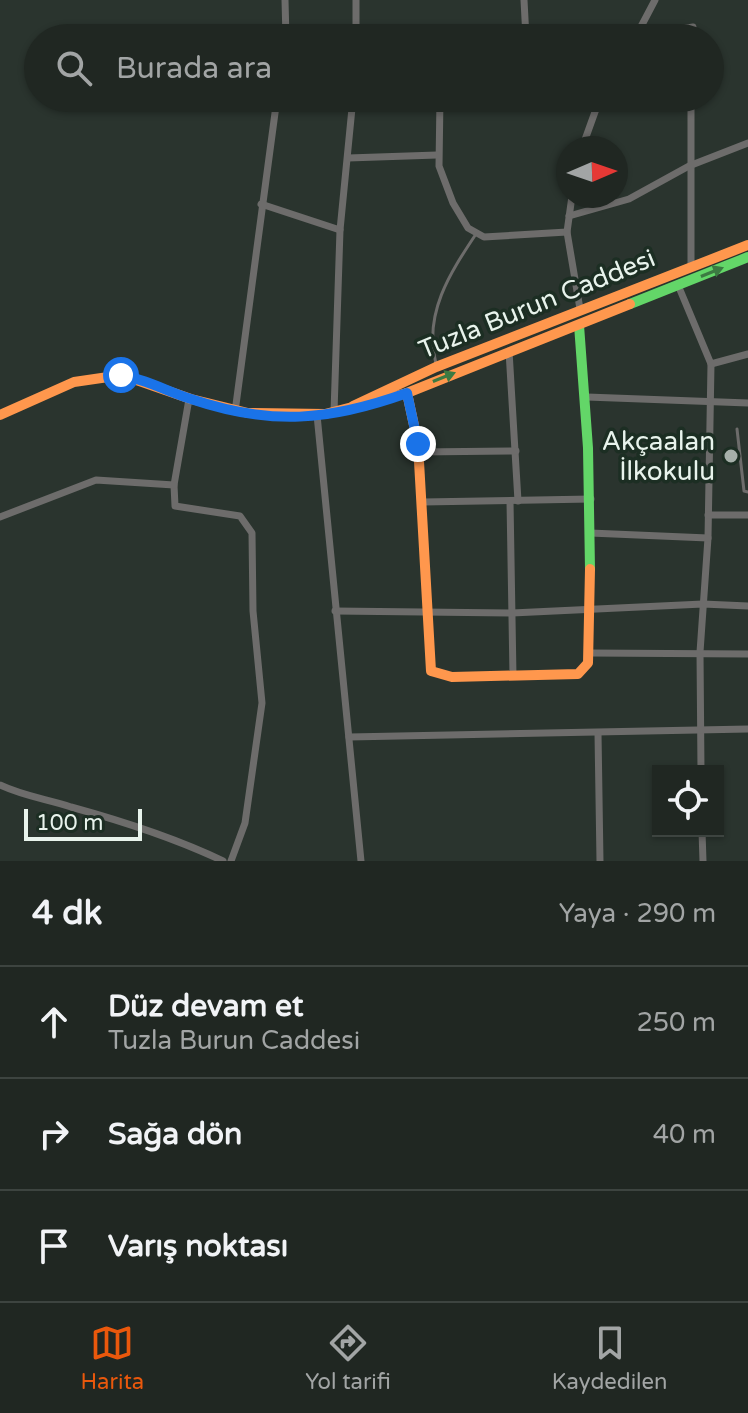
<!DOCTYPE html>
<html lang="tr">
<meta charset="utf-8">
<style>
:root{--surface:#202722;--page:#282f2a;--text:#f1f3f6;--muted:#a2a5a5;--line:#3d4440;--accent:#ea580c}
body{margin:0;font-family:"Varela Round",sans-serif;background:var(--page);color:var(--text)}
.controls{position:absolute;right:24px;bottom:24px;display:grid;overflow:hidden;border-radius:0px;box-shadow:0 2px 6px #0004}
.controls button{width:72px;height:72px;display:grid;place-items:center;padding:0;border:0;border-bottom:2px solid var(--line);background:var(--surface);color:var(--text);font:40px sans-serif}
.compass{position:absolute;left:556px;top:136px;width:72px;height:72px;border-radius:50%;background:var(--surface);box-shadow:0 2px 6px #0004;rotate:88deg}
.scale{position:absolute;left:24px;bottom:20px;width:118px;box-sizing:border-box;padding-left:8px;border:4px solid #e8f3ec;border-top:0;font-size:22px;line-height:28px;white-space:nowrap;color:#e8f3ec;-webkit-text-stroke:6px #1c2e23;paint-order:stroke}
.stop{position:absolute;width:24px;height:24px;margin:-18px;border:6px solid #1a73e8;border-radius:50%;background:#fff}
.stop.end{background:#1a73e8;border-color:#fff;box-shadow:0 2px 8px #0008}
.list{margin:0;padding:0;list-style:none}
h2{display:flex;justify-content:space-between;align-items:center;height:104px;margin:0;padding:0 32px;font-size:34px}
h2 small{font-size:26px;font-weight:400;color:var(--muted)}
.list li{display:grid;grid-template-columns:52px 1fr auto;gap:24px;align-items:center;box-sizing:border-box;height:112px;padding:0 32px;border-top:2px solid var(--line)}
.list b{display:block;font-size:30px;white-space:nowrap}
.list p{margin:0;font-size:26px;white-space:nowrap;color:var(--muted)}
.list em{font-size:26px;font-style:normal;color:var(--muted)}
.icon{flex:none;width:44px;height:44px;fill:none;stroke:currentColor;stroke-width:2;stroke-linecap:round;stroke-linejoin:round}
.map{position:relative;flex:none;width:748px;height:861px;overflow:hidden}
.search{position:absolute;background:var(--surface);box-shadow:0 2px 6px #0004;left:24px;right:24px;top:24px;height:88px;display:flex;align-items:center;gap:20px;box-sizing:border-box;padding:0 28px;border-radius:44px;color:var(--muted);font-size:30px}
.sheet{height:440px;background:var(--surface)}
nav{display:flex;justify-content:space-around;align-items:center;box-sizing:border-box;height:112px;border-top:2px solid var(--line);background:var(--surface);font-size:22px;color:var(--muted)}
nav a{display:grid;justify-items:center;gap:4px}
nav .on{color:var(--accent)}
.map>svg:first-child{display:block}
</style>
<div class="map">
<svg width="748" height="861" viewBox="0 0 748 861">
<rect width="100%" height="100%" fill="#2a342e"/>
<g fill="none" stroke-linecap="round" stroke-linejoin="round">
<g stroke="#6d6c6b" stroke-width="3">
<polyline points="222,33 240,38"/>
<path d="M436,364c-13,-50 14,-91 40,-130"/>
<polyline points="737,429 744,491 748,492"/>
</g>
<g stroke="#6d6c6b" stroke-width="7">
<polyline points="285,0 286,38"/>
<polyline points="356,0 356,38"/>
<polyline points="524,0 526,38"/>
<polyline points="636,37 693,27 693,38"/>
<polyline points="635,38 655,0"/>
<polyline points="440,98 439,166 453,203 468,228 484,237 567,232"/>
<polyline points="691,98 691,267"/>
<polyline points="582,148 600,98"/>
<polyline points="348,158 437,155"/>
<polyline points="572,196 567,232 580,309"/>
<polyline points="261,204 340,230"/>
<polyline points="569,216 629,199 689,166 748,143"/>
<polyline points="678,285 711,364 708,538 700,652 701,771"/>
<polyline points="509,351 518,501"/>
<polyline points="711,364 748,354"/>
<polyline points="587,397 748,403"/>
<polyline points="189,399 174,485 175,506 240,516 252,533 253,611 262,703 245,823 231,861"/>
<polyline points="235,412 277,98"/>
<polyline points="334,412 340,230 353,98"/>
<polyline points="317,415 361,861"/>
<polyline points="419,452 516,451"/>
<polyline points="510,501 513,676"/>
<polyline points="423,502 591,499"/>
<polyline points="708,515 748,515"/>
<polyline points="0,517 96,480 174,485"/>
<polyline points="590,533 708,538"/>
<polyline points="335,611 512,613 703,604 748,606"/>
<polyline points="589,653 748,654"/>
<polyline points="598,733 600,861"/>
<polyline points="349,737 748,729"/>
<path d="M0,785c23,11 46,14 71,22 51,14 104,31 152,54"/>
<polyline points="702,831 703,861"/>
</g>
<g stroke="#63d668" stroke-width="10">
<polyline points="630,304 748,257"/>
<polyline points="579,325 588,448 590,569"/>
</g>
<g stroke="#ff974d" stroke-width="10">
<polyline points="407,393 418,444 431,671 452,677 578,674 588,663 590,569"/>
<polyline points="353,406 436,367 748,245"/>
<polyline points="0,415 74,382 122,375 191,399 248,413 325,414 407,393 630,304"/>
</g>
</g>
<defs><path id="oneway-solid" d="M-6-.8H1V-3.2L6.5 0L1 3.2V.8H-6Z" transform="scale(2)"/></defs>
<g fill="#3c7a42">
<use href="#oneway-solid" transform="translate(712 272) rotate(-22)"/>
<use href="#oneway-solid" transform="translate(444 377) rotate(-22)"/>
</g>
<g fill="none" stroke-linecap="round" stroke-linejoin="round">
<path stroke="#1a73e8" stroke-width="10" d="M121,375c25,4 47,17 70,24 80,27 138,22 216,-6l11,51"/>
</g>
<circle fill="#a6b0aa" stroke="#1c2e23" stroke-width="3" cx="731" cy="456" r="8"/>
<g text-anchor="middle" dominant-baseline="central" stroke-width="7" stroke-linejoin="round" paint-order="stroke">
<g font-size="26" fill="#e8f3ec" stroke="#1c2e23">
<text transform="translate(537 304) rotate(-22)">Tuzla Burun Caddesi</text>
</g>
<g font-size="26" fill="#e8f3ec" stroke="#1c2e23" text-anchor="end">
<text x="715" y="441">Akçaalan<tspan x="715" dy="30">İlkokulu</tspan></text>
</g>
</g>
</svg>
<div class="controls">
<button><svg class="icon" aria-label="locate" viewBox="0 0 24 24"><circle cx="12" cy="12" r="6"/><path d="M12 2v4M12 18v4M2 12h4M18 12h4"/></svg></button>
</div>
<svg class="compass" viewBox="-18 -18 36 36"><path d="M0-13l5 13h-10z" fill="#e53935"/><path d="M0 13l5-13h-10z" fill="#a2a5a5"/></svg>
<div class="scale">100 m</div>
<div class="stop" style="left:121px;top:375px"></div>
<div class="stop end" style="left:418px;top:444px"></div>
<div class="search"><svg class="icon" aria-label="search" viewBox="0 0 24 24"><circle cx="10" cy="10" r="6"/><path d="M15 15l6 6"/></svg>Burada ara</div>
</div>
<section class="sheet">
<h2>4 dk<small>Yaya · 290 m</small></h2>
<ul class="list">
<li><svg class="icon" aria-label="ahead" viewBox="0 0 24 24"><path d="M12 20V5M6 11l6-6 6 6"/></svg><div><b>Düz devam et</b><p>Tuzla Burun Caddesi</p></div><em>250 m</em></li>
<li><svg class="icon" aria-label="right" viewBox="0 0 24 24"><path d="M7 20v-9h11M14 6l5 5-5 5"/></svg><div><b>Sağa dön</b></div><em>40 m</em></li>
<li><svg class="icon" aria-label="arrive" viewBox="0 0 24 24"><path d="M6 21V4h12l-3 4 3 4H6"/></svg><div><b>Varış noktası</b></div></li>
</ul>
</section>
<nav>
<a class="on"><svg class="icon" aria-label="map" viewBox="0 0 24 24"><path d="M3 6l6-2 6 2 6-2v14l-6 2-6-2-6 2zM9 4v14M15 6v14"/></svg>Harita</a>
<a><svg class="icon" aria-label="directions" viewBox="0 0 24 24"><path d="M12 3l9 9-9 9-9-9zM9 14v-3h6M13 9l2 2-2 2"/></svg>Yol tarifi</a>
<a><svg class="icon" aria-label="saved" viewBox="0 0 24 24"><path d="M7 4h10v16l-5-4-5 4z"/></svg>Kaydedilen</a>
</nav>
